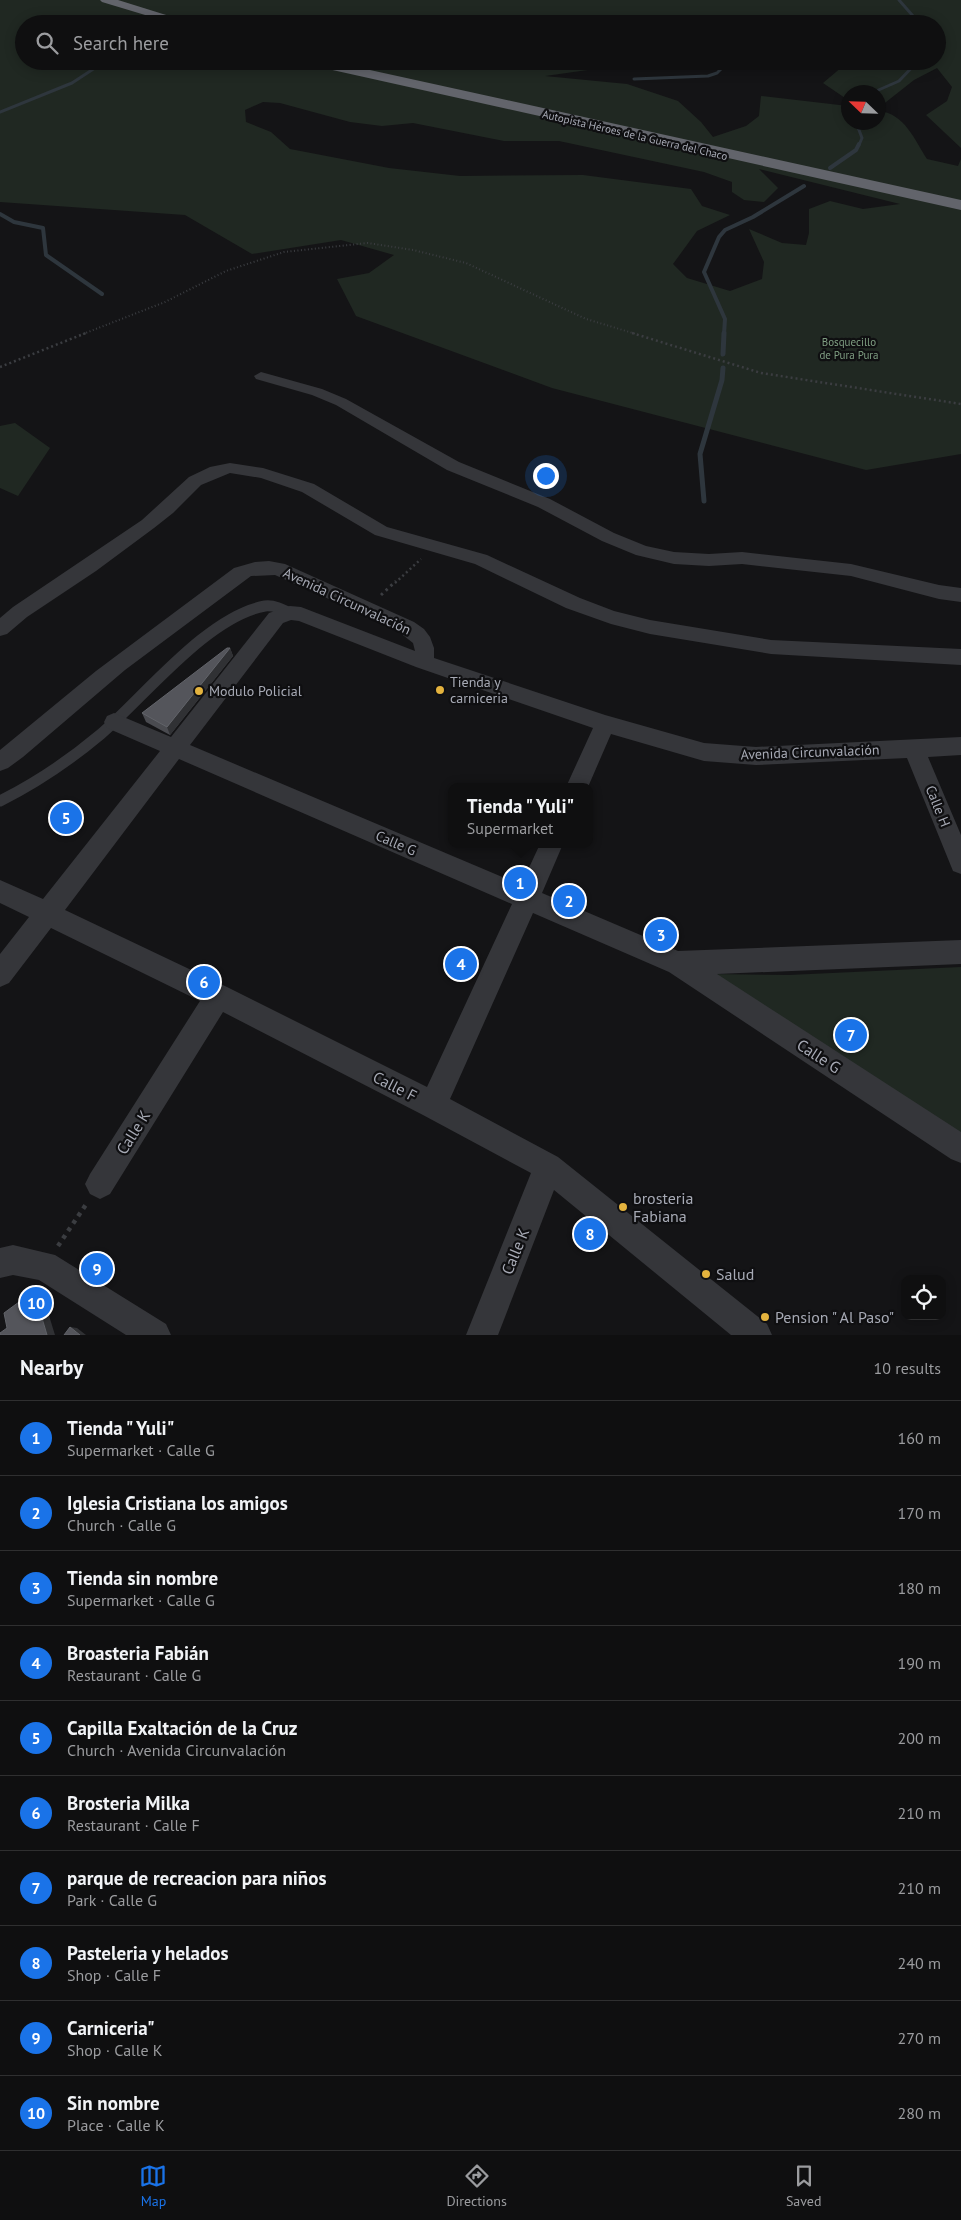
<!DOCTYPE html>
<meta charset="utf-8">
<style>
:root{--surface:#0f0f10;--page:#1d1d1e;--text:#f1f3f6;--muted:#9b9c9f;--line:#2f2f30;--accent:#1a73e8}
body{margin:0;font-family:"PT Sans",sans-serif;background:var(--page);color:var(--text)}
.controls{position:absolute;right:15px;bottom:15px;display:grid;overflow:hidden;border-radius:10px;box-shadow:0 2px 12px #0003}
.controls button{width:45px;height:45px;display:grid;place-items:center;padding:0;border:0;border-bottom:1px solid var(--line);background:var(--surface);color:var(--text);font:25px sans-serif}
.compass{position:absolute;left:841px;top:85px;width:45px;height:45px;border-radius:50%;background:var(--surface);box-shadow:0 2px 12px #0003;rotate:293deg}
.you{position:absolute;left:545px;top:475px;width:18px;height:18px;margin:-12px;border:4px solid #fff;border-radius:50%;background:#1a73e8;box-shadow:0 0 0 8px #1a73e833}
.badge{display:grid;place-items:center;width:32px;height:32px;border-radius:50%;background:var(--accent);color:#fff;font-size:16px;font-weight:700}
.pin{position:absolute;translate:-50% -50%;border:2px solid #fff;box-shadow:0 1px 5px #0006}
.popup{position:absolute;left:448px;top:783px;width:145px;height:65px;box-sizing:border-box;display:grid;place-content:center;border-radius:10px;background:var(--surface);filter:drop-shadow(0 1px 4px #0005);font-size:16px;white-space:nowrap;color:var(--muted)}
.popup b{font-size:19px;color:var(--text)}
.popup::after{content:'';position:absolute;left:50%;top:100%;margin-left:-10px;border:10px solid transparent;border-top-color:var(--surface)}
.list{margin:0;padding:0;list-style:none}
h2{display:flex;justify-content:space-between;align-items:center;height:65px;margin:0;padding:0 20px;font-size:21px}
h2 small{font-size:16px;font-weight:400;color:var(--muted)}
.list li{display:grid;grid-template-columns:32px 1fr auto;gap:15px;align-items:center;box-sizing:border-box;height:75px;padding:0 20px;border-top:1px solid var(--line)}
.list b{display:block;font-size:19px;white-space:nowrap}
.list p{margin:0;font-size:16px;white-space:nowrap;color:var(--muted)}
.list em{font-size:16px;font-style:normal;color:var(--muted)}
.icon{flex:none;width:28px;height:28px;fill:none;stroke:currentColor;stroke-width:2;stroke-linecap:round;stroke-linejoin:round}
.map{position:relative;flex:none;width:961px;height:1335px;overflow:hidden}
.search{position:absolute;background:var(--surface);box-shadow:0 2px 12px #0003;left:15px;right:15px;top:15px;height:55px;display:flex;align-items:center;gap:12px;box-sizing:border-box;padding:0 18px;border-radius:28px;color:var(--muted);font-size:19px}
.sheet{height:815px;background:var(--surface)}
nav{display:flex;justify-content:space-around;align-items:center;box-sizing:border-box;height:70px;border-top:1px solid var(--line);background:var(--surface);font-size:14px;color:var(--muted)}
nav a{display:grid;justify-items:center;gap:2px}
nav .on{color:var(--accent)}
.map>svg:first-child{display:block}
</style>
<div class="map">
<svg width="961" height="1335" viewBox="0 0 961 1335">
<rect width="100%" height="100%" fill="#141416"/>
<g fill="#202822" fill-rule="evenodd">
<path d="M0,0h961v148l-35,-33 21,-14 5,-14 -15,-19 -23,12 -33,26 -2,-1 -1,-13h-30v8l-25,-17 26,-22h88v-37h-913v37h740l-31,7 -71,-3 -67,4 -50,7 82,8 51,17 23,21 12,15 33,-11 13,-10 2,-20 87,10v16h30l1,-11c26,3 35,28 48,48l31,7 3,-7v295l-95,16 -314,-82 -196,-72 -19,-37 32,-6 25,-18 -53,-15 -89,14 -67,-39 -185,-13zM263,102l17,1 70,19 32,4 31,-3 91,18h55l145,31 28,10v10l12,8 20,2 14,-14 -19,-19 141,35 -37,5 -33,-8 -21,8v24l-3,12 -24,-2 -33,-14 15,33 -2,17 -32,12 -43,-13 -14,-14 24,-33 33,-16 -28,-9 -11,-17 -108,-14 -123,1 -71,-8 -99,-19 -19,-17 -25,-10 -1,-12z"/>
<polygon points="15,423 50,448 18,496 0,488 0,426"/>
<polygon points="961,967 961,1136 708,974 789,975"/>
</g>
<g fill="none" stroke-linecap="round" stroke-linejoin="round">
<g stroke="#2e363d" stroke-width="3">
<polyline points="899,0 920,24"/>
<polyline points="634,79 708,76 717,73 729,61"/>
<polyline points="874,92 899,81 918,61"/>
<polyline points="0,112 72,83 104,62"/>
<polyline points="856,122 862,138 859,145"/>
</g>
<g stroke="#2e363d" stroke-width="4">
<polyline points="830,168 856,150 859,144"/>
<polyline points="0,214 14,222 43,228 46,255 102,294"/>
<polyline points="724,334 725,319 704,272 719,237 725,230 753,217 804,186"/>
</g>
<g stroke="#2e363d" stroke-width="5">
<polyline points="723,354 724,333"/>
<polyline points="704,501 700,454 722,380 723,368"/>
</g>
<polyline stroke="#3b3d41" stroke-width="2" stroke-dasharray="1 2.5" stroke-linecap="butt" points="83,334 165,302 226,271 284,252 368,243 413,250 466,263 586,319 636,334"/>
<g stroke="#3b3d41" stroke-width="2.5" stroke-dasharray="2 3" stroke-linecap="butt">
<polyline points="632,333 761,373 961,404"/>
<polyline points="0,367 86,333"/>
<polyline points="395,583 421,559"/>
</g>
<polyline stroke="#3b3d41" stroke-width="3" stroke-dasharray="2.5 4" stroke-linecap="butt" points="381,595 396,581"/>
<polyline stroke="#3b3d41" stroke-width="4.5" stroke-dasharray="4 5" stroke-linecap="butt" points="58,1246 87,1203"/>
<path stroke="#35363a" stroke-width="11" d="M0,801c36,-18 70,-41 101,-67 44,-38 107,-118 164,-128 9,-1 17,3 25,7"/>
<g fill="#35363a" fill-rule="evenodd">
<polygon points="261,372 322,389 346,399 459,462 550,499 614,533 646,546 674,552 709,554 742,552 851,564 939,585 961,588 961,602 939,599 851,576 742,564 709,566 674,564 636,555 602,541 538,507 447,470 336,405 312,395 256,379 254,376"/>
<polygon points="230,463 263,468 314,484 387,527 487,555 580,598 614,611 650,620 771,640 961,649 961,665 771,654 650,634 611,624 566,608 475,564 375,535 302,492 261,478 230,473 201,485 173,513 154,528 96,571 27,617 7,634 0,636 0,618 13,607 142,520 189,477 210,467"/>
<path d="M255,562l14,-1 16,3 129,58 10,7 6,8 4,11v10l171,57 99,28 52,4 205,-10v18l-33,2 33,78v39l-8,-3 -46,-113 -151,7 -52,-4 -93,-27 -23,53h-22l27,-59 -177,-61 -117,-46 -8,-1 -8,3 -93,122 331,140 19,-41h23l-21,49 136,58 283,-11v24l-244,10 244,158v31l-10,-4 -282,-187 -136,-59 -83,186 108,58 209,167 5,11h-41l-177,-145 -56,145h-32l65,-162 -108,-58 -200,-103 -113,182 -10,5 -10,-5 -5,-10 5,-10 110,-173 -149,-73 -42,55 -9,4v-33l29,-37 -29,-14v-23l43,19 117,-148 -53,-23 -3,-6 3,-6 7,-3 57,24 98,-124 21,-7 11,1 114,44 -2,-8 -19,-15 -119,-53 -24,1 -126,94 -102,87 -15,11 -8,3v-21l96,-79 138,-103zM179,759l333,145 -85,183 -200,-100 -162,-77z"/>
<polygon points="13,1245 55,1255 166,1324 171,1335 126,1335 39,1280 13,1275 0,1278 0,1248"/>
</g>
<g fill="#62646b" fill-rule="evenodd">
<polygon points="100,0 118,0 195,24 175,24 102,2"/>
<polygon points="304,61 329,61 961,200 961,210 310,65"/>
</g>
</g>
<polygon fill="#4a4b50" points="230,648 233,656 170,735 146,722 142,713"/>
<g fill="#303134">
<polygon points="230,648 233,656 170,735 167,727"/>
<polygon points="34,1291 42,1293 55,1335 47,1335"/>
<polygon points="70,1327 77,1328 86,1335 80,1335"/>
</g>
<g fill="#54555b" stroke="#616369">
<polygon points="227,648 230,648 167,727 142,713"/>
<polygon points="34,1291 47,1335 0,1335 0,1333 7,1328 4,1313"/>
<polygon points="70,1327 80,1335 64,1335"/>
</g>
<g fill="#e4b33e" stroke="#0f0f11" stroke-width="2">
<circle cx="440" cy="690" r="5"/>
<circle cx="199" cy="691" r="5"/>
<circle cx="623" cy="1207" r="5"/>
<circle cx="706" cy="1274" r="5"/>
<circle cx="765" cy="1317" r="5"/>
</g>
<g text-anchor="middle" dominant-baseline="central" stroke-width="4.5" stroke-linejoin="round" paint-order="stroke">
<g font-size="11" fill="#a7aab5" stroke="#0f0f11">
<text transform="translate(635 135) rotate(13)">Autopista Héroes de la Guerra del Chaco</text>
</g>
<g font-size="11" fill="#7f9e82" stroke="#0f0f11">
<text x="849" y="342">Bosquecillo<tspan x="849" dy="13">de Pura Pura</tspan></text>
</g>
<g font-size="14" fill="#a7aab5" stroke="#0f0f11">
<text transform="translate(347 601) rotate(25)">Avenida Circunvalación</text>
<text transform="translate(810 752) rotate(-2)">Avenida Circunvalación</text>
<text transform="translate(938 806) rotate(68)">Calle H</text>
<text transform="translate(396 843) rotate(23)">Calle G</text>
</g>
<g font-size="14" fill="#a7aab5" stroke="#0f0f11" text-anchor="start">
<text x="450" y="682">Tienda y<tspan x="450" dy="16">carniceria</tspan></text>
<text x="209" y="691">Modulo Policial</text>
</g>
<g font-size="16" fill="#a7aab5" stroke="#0f0f11">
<text transform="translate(819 1056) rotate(33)">Calle G</text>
<text transform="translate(395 1086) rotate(27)">Calle F</text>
<text transform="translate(133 1132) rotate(-58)">Calle K</text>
<text transform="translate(515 1251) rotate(-68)">Calle K</text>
</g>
<g font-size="16" fill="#a7aab5" stroke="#0f0f11" text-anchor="start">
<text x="633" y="1198">brosteria<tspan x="633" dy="18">Fabiana</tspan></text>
<text x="716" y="1274">Salud</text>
<text x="775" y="1317">Pension " Al Paso"</text>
</g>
</g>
</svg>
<div class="controls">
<button><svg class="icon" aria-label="locate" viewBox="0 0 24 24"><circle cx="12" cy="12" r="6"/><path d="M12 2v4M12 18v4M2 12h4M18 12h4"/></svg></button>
</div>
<svg class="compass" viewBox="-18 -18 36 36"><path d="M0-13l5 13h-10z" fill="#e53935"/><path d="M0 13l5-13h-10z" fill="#9b9c9f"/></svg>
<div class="you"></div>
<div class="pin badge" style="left:520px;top:883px">1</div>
<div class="popup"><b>Tienda &quot; Yuli&quot;</b>Supermarket</div>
<div class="pin badge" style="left:569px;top:901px">2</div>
<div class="pin badge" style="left:661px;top:935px">3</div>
<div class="pin badge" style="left:461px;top:964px">4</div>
<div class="pin badge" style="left:66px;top:818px">5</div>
<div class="pin badge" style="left:204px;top:982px">6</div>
<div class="pin badge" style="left:851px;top:1035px">7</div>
<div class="pin badge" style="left:590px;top:1234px">8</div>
<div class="pin badge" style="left:97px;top:1269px">9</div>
<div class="pin badge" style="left:36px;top:1303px">10</div>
<div class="search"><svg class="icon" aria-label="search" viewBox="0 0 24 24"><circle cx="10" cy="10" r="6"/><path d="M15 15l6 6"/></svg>Search here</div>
</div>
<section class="sheet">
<h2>Nearby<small>10 results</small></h2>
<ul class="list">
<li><span class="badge">1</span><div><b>Tienda &quot; Yuli&quot;</b><p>Supermarket · Calle G</p></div><em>160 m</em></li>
<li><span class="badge">2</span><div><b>Iglesia Cristiana los amigos</b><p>Church · Calle G</p></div><em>170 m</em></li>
<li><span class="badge">3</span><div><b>Tienda sin nombre</b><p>Supermarket · Calle G</p></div><em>180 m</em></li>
<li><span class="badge">4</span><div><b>Broasteria Fabián</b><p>Restaurant · Calle G</p></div><em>190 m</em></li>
<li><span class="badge">5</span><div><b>Capilla Exaltación de la Cruz</b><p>Church · Avenida Circunvalación</p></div><em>200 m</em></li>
<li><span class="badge">6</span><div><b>Brosteria Milka</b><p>Restaurant · Calle F</p></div><em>210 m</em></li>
<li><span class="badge">7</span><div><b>parque de recreacion para niños</b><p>Park · Calle G</p></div><em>210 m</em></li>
<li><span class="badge">8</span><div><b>Pasteleria y helados</b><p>Shop · Calle F</p></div><em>240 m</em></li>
<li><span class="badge">9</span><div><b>Carniceria&quot;</b><p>Shop · Calle K</p></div><em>270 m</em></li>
<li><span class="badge">10</span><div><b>Sin nombre</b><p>Place · Calle K</p></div><em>280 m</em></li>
</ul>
</section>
<nav>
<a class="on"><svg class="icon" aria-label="map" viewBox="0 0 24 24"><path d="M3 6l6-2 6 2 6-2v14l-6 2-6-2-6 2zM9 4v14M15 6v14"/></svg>Map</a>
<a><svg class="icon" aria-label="directions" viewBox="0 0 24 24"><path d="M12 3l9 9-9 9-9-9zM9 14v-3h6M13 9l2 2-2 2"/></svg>Directions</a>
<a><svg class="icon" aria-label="saved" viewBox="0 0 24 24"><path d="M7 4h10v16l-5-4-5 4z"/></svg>Saved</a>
</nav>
